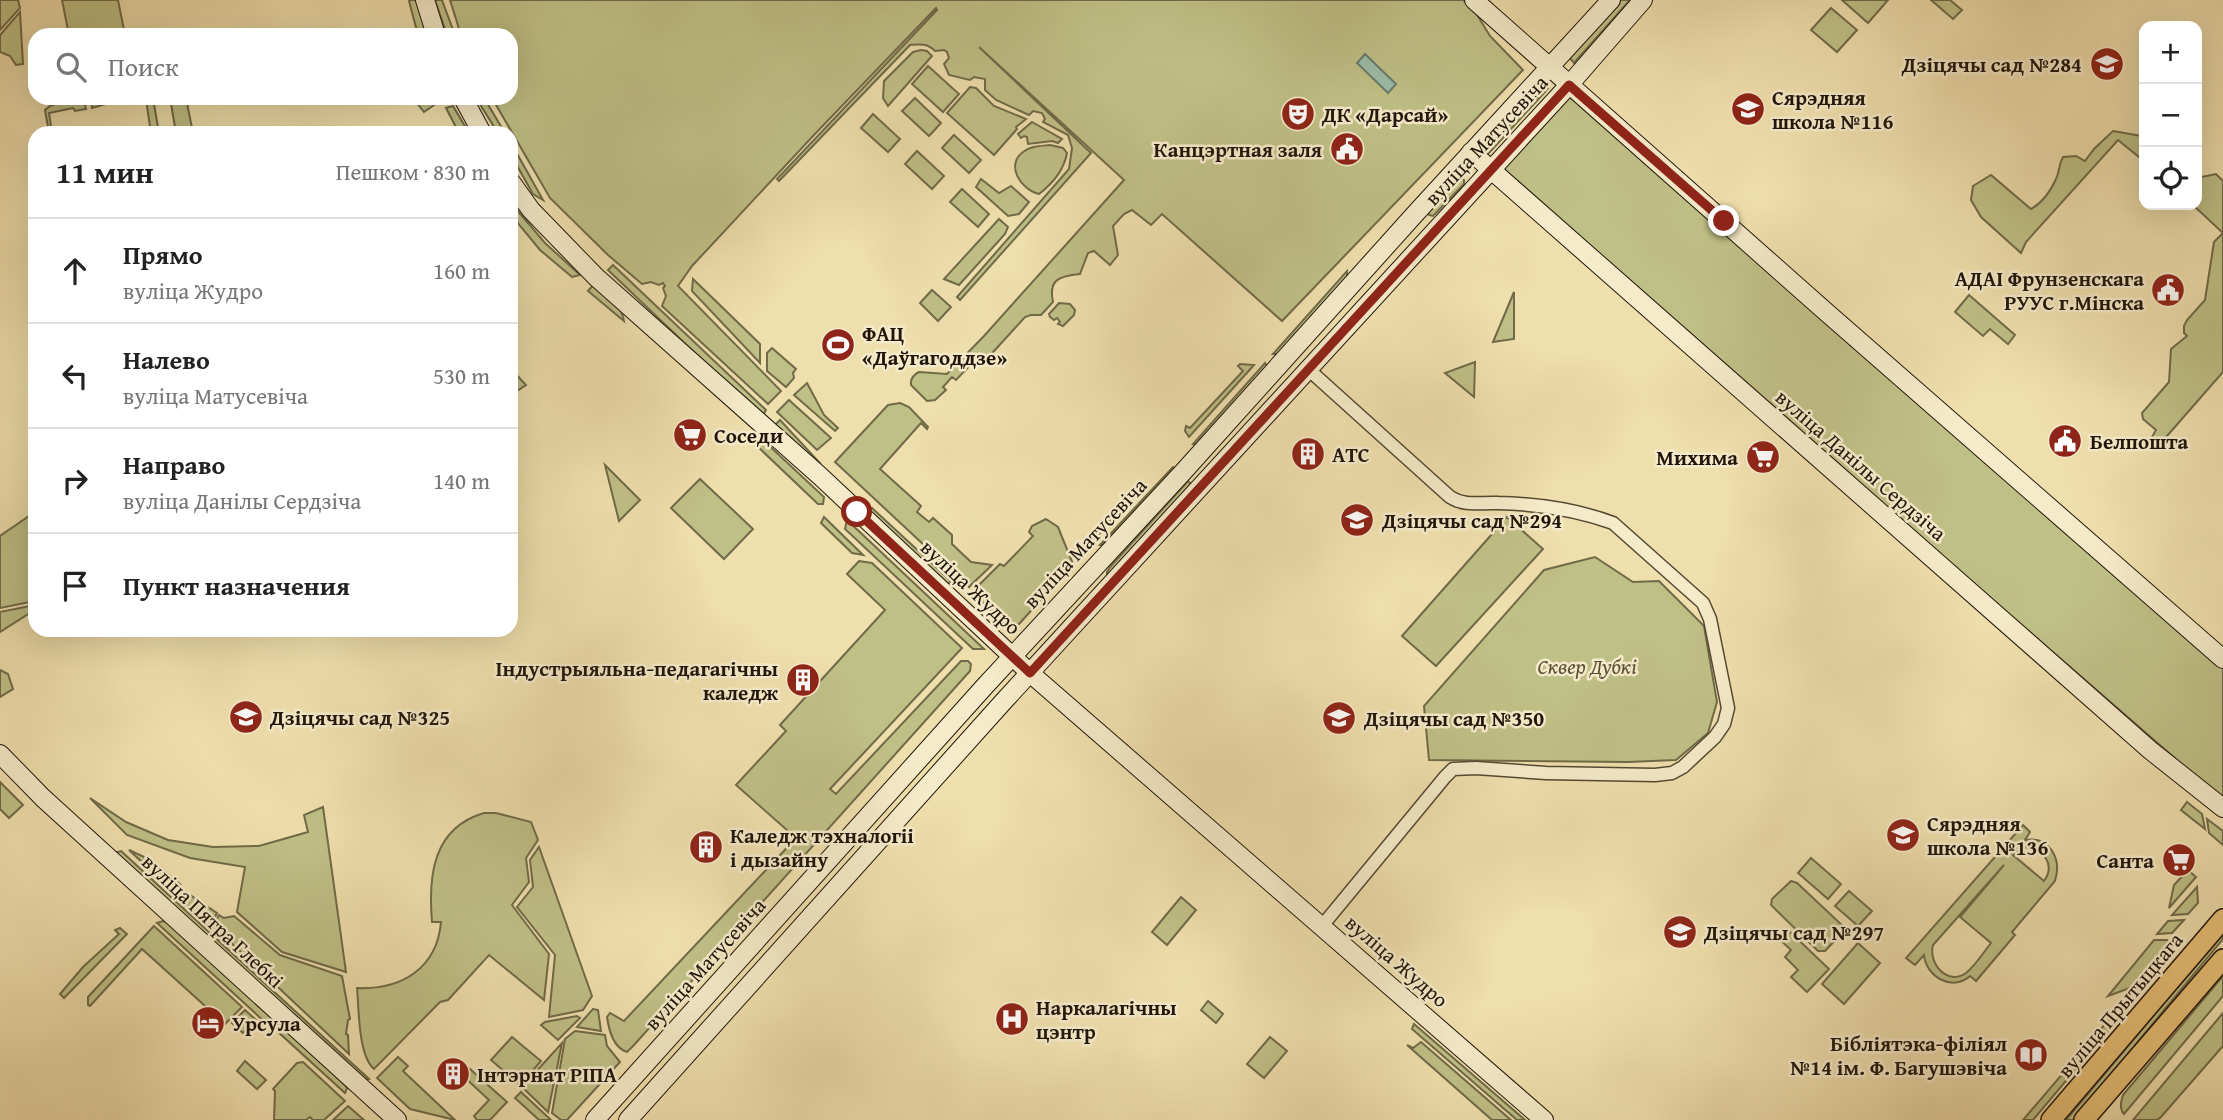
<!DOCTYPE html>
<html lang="ru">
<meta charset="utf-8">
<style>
:root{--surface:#fff;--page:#f6f6f6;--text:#222;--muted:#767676;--line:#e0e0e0}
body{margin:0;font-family:"Gentium Book Plus",serif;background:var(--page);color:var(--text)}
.controls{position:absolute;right:21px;top:21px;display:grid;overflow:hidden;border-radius:14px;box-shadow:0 7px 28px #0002}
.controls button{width:63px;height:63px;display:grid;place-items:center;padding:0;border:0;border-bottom:2px solid var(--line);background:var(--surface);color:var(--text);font:35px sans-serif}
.stop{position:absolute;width:21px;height:21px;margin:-16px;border:5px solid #8f2418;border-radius:50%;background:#fff}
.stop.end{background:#8f2418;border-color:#fff;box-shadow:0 2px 7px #0008}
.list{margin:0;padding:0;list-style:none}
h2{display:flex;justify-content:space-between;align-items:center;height:91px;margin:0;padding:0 28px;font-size:30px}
h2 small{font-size:23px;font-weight:400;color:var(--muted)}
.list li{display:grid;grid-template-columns:46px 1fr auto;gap:21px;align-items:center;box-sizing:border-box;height:105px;padding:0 28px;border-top:2px solid var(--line)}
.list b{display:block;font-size:26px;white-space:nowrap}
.list p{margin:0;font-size:23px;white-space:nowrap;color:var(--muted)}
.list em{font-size:23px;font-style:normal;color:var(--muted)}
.icon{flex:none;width:38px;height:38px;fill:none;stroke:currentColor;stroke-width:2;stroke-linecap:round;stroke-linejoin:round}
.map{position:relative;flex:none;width:2223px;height:1120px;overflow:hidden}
.search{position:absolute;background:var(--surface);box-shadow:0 7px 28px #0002;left:28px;top:28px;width:490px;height:77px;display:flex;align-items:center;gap:18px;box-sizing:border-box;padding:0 24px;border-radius:21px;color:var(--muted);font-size:26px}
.panel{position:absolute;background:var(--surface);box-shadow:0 7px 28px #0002;left:28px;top:126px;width:490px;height:511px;border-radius:21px}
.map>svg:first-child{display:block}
</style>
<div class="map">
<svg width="2223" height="1120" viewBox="0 0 2223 1120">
<rect width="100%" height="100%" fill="#efdfac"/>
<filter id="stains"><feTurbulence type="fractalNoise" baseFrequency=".00286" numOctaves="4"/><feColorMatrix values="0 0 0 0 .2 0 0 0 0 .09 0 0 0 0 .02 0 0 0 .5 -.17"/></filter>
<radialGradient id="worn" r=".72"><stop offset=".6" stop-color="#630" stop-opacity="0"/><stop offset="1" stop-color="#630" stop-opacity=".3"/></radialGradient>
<g fill="#bfc086" stroke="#706a48" stroke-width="2" fill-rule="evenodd">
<polygon points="0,0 18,0 20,8 0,30"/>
<polygon points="62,0 118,0 125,35 69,35"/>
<polygon points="411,0 416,0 428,35 418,35 409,1"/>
<polygon points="435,0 442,0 443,3 455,35 447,35"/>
<path d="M450,0h1013l13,13 14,23 33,34 -241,251 -120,-107 -11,11 -19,-15 -8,4 -11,12 5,29 -8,10 -16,-14 -6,2 -8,21c-20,2 -32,5 -27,28l-12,13h-10l-6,2 -40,44 -6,-5 -23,24 -4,-3 -9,10 3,3 -11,10 -8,1 -16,-16c-1,-6 2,-10 8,-13l28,2 37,-38 140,-156 -145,-133 112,106 -131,147 -3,-3 112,-128 3,-21 -4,-13 -25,-13 2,-3 -3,-6 -9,-2 -4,4 -33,-15 -11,-10v-11l-11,-2 -4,3 -21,-5 -5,-11 5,-6 -2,-6 -3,-2 -9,1c-8,-8 -14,-7 -25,-6l-131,136 -2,-2 160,-169 -1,-2 -123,128 -121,130 -14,20 103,105 -13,13 -106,-98 4,-10 -3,-8 2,-2 -2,-3 -4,2 -8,-3 -9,2 -34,-29 -58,-57 -58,-100h19v-63h-50z"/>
<polygon points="1621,0 1630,0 1574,63 1569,57"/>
<polygon points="1842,0 1888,0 1868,23"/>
<polygon points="1931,0 1950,0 1962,10 1953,19"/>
<polygon points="1831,8 1857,30 1837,52 1811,30"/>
<polygon points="20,12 23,64 16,65 10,56 0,52 0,35"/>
<polygon points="921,50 927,51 932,56 888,106 883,98 884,81 913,52"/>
<polygon points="928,66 959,94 943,112 912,84"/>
<polygon points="1545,85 1548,88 1544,93 1488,154 1483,155 1484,151"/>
<polygon points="970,87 976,88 994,106 1026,119 1016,127 1017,129 994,155 947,113"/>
<polygon points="1571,94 2223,666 2223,800 1499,170"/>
<polygon points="72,98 83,98 86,109 75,111 73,108 49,113 52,133 49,133 45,110 50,106"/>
<polygon points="91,98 127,98 92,108"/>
<polygon points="153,98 159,133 151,133 146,100"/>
<polygon points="170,98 186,98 193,133 176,133"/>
<polygon points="413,98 435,98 437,103 424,112"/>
<polygon points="476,98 484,98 505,133 498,133"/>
<polygon points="915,98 941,123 929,136 902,111"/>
<polygon points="453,106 469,133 459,133 446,108"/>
<polygon points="873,114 900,139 888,152 861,128"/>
<polygon points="1032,122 1062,139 1058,143 1052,141 1028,144 1027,137 1024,136 1021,138 1018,134"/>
<path d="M2113,131l29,5 2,25 -26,-21 -92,102 -5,11 -40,-36 -10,-17 2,-14 18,-11 40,34c11,-6 20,-19 25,-30 4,-8 2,-13 7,-22l13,-1 9,5 9,-12z"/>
<polygon points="954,135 981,160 969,173 942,148"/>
<polygon points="511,143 543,200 533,194 511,155"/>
<path d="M1050,145l13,3 4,5c-3,17 -15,31 -28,41 -18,-4 -34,-29 -16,-42 7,-6 17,-6 27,-7z"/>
<polygon points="917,151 944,176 932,189 905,164"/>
<polygon points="2197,171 2202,177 2216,174 2223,181 2223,372 2160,444 2152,437 2156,430 2143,419 2142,413 2169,382 2171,349 2187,336 2184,333 2184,326 2187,320 2205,300 2214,242 2223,233 2193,205 2197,205"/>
<polygon points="1459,176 1464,180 1464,184 1433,216 1429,215 1427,211"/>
<polygon points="981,179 999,193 1011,186 1029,202 1019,214 1008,216 976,187"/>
<polygon points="962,189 989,214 978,227 950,202"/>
<polygon points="511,203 545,243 580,275 572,277 540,250 521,227 511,214"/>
<polygon points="999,219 1008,227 1005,234 959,285 944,279"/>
<polygon points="613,265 766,410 762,417 608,270"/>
<polygon points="1347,271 1347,279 1278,354 1273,354"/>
<polygon points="693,279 760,344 760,363 692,291"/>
<path d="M594,284c11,10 28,21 30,37l-36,-30z"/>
<polygon points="932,290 951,307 938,321 920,303"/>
<polygon points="1514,292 1514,339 1493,342"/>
<polygon points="1969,295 2015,335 2008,344 1990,329 1983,336 1955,312"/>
<polygon points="1059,303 1070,304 1075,310 1074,315 1063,326 1058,324 1060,322 1057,318 1054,320 1050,317 1049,314"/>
<polygon points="772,348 796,369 793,373 794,378 786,387 767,371 767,353"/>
<polygon points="1475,362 1474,397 1445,373"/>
<polygon points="1265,363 1267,367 1199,445 1193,444"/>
<polygon points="1240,364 1254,365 1189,437 1185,431 1186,426 1190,428 1243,371 1238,366"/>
<polygon points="511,369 526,385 511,395"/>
<polygon points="807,383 824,415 838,428 835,431 794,395"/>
<polygon points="789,400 831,438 817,450 777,412"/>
<polygon points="900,403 909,407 928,427 927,429 921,423 880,469 921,506 917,512 929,522 933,518 952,535 952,544 971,562 992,565 969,587 835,462 888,405"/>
<polygon points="780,420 819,462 810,460 774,426"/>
<polygon points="763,440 824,497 823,504 818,504 757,446"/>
<polygon points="605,465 640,500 619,521"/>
<polygon points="1173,467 1176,469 1103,545 1100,545"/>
<polygon points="700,479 753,529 724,559 671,508"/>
<polygon points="1188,481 1195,488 1107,576 1107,572 1110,567"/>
<polygon points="1140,487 1141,488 1084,551 1084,539 1089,543"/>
<polygon points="872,508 951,581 946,586 866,511"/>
<polygon points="35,512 35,601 0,608 0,536"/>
<polygon points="824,517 863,555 852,553 821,523"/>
<polygon points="1507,517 1543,549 1436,666 1402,636"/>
<polygon points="1046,519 1058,527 1073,564 1019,624 1007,627 972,592 1000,564 1004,566 1033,536 1029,532 1032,526"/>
<polygon points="847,520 984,649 973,649 845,529"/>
<polygon points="1595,557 1633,582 1659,581 1704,626 1717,702 1708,733 1676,760 1628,762 1429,760 1424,706 1544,570"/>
<path d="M859,561l13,2 90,85 -132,141 6,5 125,-133h7l3,3 -1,7 -336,374 -7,7c-14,-4 -18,-22 -20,-35l3,-4 14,8 172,-183 -60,-53 50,-54 -6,-6 105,-115 -38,-36z"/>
<polygon points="35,605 35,614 33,611 0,632 0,612"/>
<polygon points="0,670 8,674 13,689 0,697"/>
<polygon points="0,782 23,805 9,818 0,809"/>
<polygon points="90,798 126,822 168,840 213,847 259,846 308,832 304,815 323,807 346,972 282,952 237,912 245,867 190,858 127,835"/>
<polygon points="2187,802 2202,814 2205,829 2181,810"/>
<path d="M484,813h12l35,9 7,18 -12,18 3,24 -17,23 37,49 -5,46 -55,-45 -41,45 -8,2 -66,67c-16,-14 -15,-60 -17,-81 45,2 80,-20 84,-66h-9c-4,-47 1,-94 52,-109z"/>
<polygon points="2207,819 2223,831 2223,845 2209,833"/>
<path d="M2023,825l7,7 -5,8c25,-4 37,19 30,41l-43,51 3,3 -39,46 -6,-5c-17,16 -44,1 -46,-21l-9,10 -9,-7zM2024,847c19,1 32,17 20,34l-31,-26zM2004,865l-44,52 31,26c-8,10 -16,23 -25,30 -18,13 -38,-9 -33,-28z"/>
<polygon points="539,847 592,996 583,1010 549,1017 555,955 517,907 533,887 530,860"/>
<polygon points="129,850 153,861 181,885 161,880"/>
<polygon points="121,851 369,1079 364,1080 111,854"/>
<polygon points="1811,858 1841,884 1828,899 1798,873"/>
<polygon points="2188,870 2196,877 2169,908 2174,885"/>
<polygon points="1791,881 1797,883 1844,927 1843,932 1825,951 1818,951 1771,905 1772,899"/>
<polygon points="167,887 184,891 217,913 210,926"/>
<polygon points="2197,887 2198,903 2188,914 2172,915"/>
<polygon points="1849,891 1872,911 1858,926 1835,906"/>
<polygon points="1181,897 1196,910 1167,945 1152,932"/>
<polygon points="219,915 224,918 234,916 280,955 342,976 350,1019 348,1020 346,1034 348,1035 349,1054 213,926"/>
<polygon points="2184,920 2172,933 2157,934 2168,921"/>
<polygon points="163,921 168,922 273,1016 268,1025 157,923"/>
<polygon points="154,926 242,1007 225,1024 142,949 90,1006 88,1005 88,997"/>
<polygon points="120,928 127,934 64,998 60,994 83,967 119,934 115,930"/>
<polygon points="1787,929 1829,969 1807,992 1791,977 1798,970 1785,957 1791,950 1778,938"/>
<polygon points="2223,933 2223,939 2073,1120 2066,1120"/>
<polygon points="2154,940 2167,940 2170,943 2130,988 2108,996"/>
<polygon points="1858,943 1880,963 1844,1004 1822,984"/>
<path d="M2223,976v20l-99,118c-5,-6 -3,-12 -1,-19z"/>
<polygon points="2134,1000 2033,1120 2023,1120 2118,1009"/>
<polygon points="1208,1001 1223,1014 1216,1023 1201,1010"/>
<polygon points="593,1009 598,1010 601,1031 577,1027"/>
<polygon points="245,1010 256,1020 243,1033 232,1023"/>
<polygon points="2223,1013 2223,1046 2161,1117 2157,1120 2133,1120"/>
<polygon points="577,1016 580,1018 558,1040 541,1025 545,1022"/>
<polygon points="1414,1024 1525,1120 1517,1120 1412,1029"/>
<polygon points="280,1029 285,1029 345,1085 347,1088 345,1093 277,1031"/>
<polygon points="575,1031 605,1035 607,1046 620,1062 567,1120 561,1120 552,1113 565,1039"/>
<polygon points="512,1037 541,1061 520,1085 491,1060"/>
<polygon points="1270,1037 1287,1051 1264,1078 1247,1064"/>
<polygon points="1421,1042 1511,1120 1492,1120 1407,1045 1413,1048"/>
<polygon points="562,1043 548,1112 522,1087"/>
<polygon points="398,1057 408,1066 403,1071 455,1120 410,1109 377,1078"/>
<polygon points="245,1061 266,1080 257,1089 237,1071"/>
<polygon points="303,1062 345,1101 324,1120 313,1120 310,1117 306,1120 274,1120 275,1091 273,1089 297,1063"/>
<polygon points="470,1069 507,1102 490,1120 477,1120 474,1116 489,1100 464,1077"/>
<polygon points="521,1092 551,1120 539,1120 515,1098"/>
<polygon points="348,1106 364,1120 333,1120"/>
</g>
<polygon fill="#9abdab" stroke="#697a6b" stroke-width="2" points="1365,54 1396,84 1388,93 1357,63"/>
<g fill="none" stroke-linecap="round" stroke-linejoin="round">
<g stroke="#544833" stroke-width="15">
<path id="street" d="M1308,369l142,128c16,10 30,5 48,6 38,1 80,7 115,20l90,80 7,16 18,89 -4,16 -9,13 -32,30 -11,6 -17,2 -109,-2 -70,-5 -23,1 -8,8 -123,149"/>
</g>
<g stroke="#20150b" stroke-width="20">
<g id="secondary">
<polyline points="425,0 436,35"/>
<polyline points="1474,0 1825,311 2223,659"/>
<polyline points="463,98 482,133"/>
<polyline points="1471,152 2150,750 2223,808"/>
<polyline points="511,182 531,210 596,277 820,476 1030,673 1544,1120"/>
<polyline points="0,754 43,798 397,1120"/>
<polyline points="595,1120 985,686 1184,471 1415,214 1611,0"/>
<polyline points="628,1120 1003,702 1569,85 1643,0"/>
</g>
</g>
<g stroke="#20150b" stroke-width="22">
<g id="primary">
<polyline points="2051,1120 2223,919"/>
<polyline points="2084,1120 2223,959"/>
</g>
</g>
<use href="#street" stroke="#f5eac9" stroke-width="12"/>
<use href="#secondary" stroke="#f5eac9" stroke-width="18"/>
<use href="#primary" stroke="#e8c076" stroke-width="19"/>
</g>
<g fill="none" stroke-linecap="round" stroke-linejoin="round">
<polyline stroke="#8f2418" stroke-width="9" points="857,512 1030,673 1569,85 1724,221"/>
</g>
<defs>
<g id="school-disc" transform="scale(1.75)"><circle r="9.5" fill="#8f2418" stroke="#f5eac9"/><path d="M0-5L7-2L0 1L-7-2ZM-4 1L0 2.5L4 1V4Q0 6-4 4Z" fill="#fff"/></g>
<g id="theatre-disc" transform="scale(1.75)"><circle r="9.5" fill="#8f2418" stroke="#f5eac9"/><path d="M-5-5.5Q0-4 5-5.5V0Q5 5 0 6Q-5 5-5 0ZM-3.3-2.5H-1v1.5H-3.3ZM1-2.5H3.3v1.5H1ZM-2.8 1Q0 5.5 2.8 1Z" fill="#fff"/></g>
<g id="civic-disc" transform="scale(1.75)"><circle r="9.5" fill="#8f2418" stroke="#f5eac9"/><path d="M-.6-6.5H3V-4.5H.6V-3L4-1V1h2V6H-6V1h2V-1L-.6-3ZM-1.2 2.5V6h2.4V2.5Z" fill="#fff"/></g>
<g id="stadium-disc" transform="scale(1.75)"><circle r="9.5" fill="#8f2418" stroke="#f5eac9"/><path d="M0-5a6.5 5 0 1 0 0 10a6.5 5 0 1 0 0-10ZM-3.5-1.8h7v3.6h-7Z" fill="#fff"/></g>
<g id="supermarket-disc" transform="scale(1.75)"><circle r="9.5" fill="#8f2418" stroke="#f5eac9"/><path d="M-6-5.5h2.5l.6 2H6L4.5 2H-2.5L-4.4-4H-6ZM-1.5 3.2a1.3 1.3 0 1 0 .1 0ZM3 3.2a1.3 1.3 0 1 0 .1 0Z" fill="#fff"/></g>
<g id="building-disc" transform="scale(1.75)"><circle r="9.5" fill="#8f2418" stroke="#f5eac9"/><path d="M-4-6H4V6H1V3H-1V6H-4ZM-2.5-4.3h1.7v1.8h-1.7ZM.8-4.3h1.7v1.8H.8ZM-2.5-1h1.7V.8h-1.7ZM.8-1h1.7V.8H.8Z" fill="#fff"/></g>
<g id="hospital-disc" transform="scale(1.75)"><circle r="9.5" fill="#8f2418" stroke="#f5eac9"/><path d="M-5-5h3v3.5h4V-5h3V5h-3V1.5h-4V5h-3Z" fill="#fff"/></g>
<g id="hotel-disc" transform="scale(1.75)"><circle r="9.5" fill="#8f2418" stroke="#f5eac9"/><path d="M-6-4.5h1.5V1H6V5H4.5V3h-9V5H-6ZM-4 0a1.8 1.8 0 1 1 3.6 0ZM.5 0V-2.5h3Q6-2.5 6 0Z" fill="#fff"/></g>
<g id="library-disc" transform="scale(1.75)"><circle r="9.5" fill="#8f2418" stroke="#f5eac9"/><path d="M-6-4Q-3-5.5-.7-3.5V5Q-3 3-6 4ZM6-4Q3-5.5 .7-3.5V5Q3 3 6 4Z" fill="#fff"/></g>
</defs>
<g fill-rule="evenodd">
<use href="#school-disc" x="2107" y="64"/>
<use href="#school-disc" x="1748" y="109"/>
<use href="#theatre-disc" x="1298" y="114"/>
<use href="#civic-disc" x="1347" y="149"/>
<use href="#civic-disc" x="2168" y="290"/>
<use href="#stadium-disc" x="838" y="345"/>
<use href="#supermarket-disc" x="690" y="435"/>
<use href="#civic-disc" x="2065" y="441"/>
<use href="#building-disc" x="1308" y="454"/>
<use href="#supermarket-disc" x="1763" y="457"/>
<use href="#school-disc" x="1357" y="520"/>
<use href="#building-disc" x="803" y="680"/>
<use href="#school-disc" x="246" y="717"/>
<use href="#school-disc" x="1339" y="718"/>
<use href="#school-disc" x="1903" y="835"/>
<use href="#building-disc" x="706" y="847"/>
<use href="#supermarket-disc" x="2179" y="860"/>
<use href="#school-disc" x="1680" y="932"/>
<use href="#hospital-disc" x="1012" y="1019"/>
<use href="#hotel-disc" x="208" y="1023"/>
<use href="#library-disc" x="2031" y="1055"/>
<use href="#building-disc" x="453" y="1074"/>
</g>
<g text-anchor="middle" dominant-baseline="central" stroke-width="5" stroke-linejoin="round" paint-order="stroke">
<g font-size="21" font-weight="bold" fill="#20150b" stroke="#f5eac9" text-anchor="start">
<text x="2082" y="64" text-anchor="end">Дзіцячы сад №284</text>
<text x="1772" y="97">Сярэдняя<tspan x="1772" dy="24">школа №116</tspan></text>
<text x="1322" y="114">ДК «Дарсай»</text>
<text x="1322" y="149" text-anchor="end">Канцэртная заля</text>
<text x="2144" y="278" text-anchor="end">АДАІ Фрунзенскага<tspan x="2144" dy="24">РУУС г.Мінска</tspan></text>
<text x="862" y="333">ФАЦ<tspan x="862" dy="24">«Даўгагоддзе»</tspan></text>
<text x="714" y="435">Соседи</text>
<text x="2090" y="441">Белпошта</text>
<text x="1332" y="454">АТС</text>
<text x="1738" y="457" text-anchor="end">Михима</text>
<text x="1382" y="520">Дзіцячы сад №294</text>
<text x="778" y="668" text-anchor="end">Індустрыяльна-педагагічны<tspan x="778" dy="24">каледж</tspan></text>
<text x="270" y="717">Дзіцячы сад №325</text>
<text x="1364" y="718">Дзіцячы сад №350</text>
<text x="1927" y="823">Сярэдняя<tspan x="1927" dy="24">школа №136</tspan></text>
<text x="730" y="835">Каледж тэхналогіі<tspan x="730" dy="24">і дызайну</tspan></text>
<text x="2154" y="860" text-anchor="end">Санта</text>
<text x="1704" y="932">Дзіцячы сад №297</text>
<text x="1036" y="1007">Наркалагічны<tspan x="1036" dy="24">цэнтр</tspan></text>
<text x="232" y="1023">Урсула</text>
<text x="2007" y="1043" text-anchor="end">Бібліятэка-філіял<tspan x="2007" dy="24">№14 ім. Ф. Багушэвіча</tspan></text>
<text x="477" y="1074">Інтэрнат РІПА</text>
</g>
<g font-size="21" fill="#20150b" stroke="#f5eac9">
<text transform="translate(1486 140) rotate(-47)">вуліца Матусевіча</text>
<text transform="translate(1861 465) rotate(41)">вуліца Данілы Сердзіча</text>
<text transform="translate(1085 543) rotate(-47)">вуліца Матусевіча</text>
<text transform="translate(971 587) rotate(43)">вуліца Жудро</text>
<text transform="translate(213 921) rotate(43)">вуліца Пятра Глебкі</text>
<text transform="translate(1397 961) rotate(41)">вуліца Жудро</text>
<text transform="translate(705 964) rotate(-48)">вуліца Матусевіча</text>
<text transform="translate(2120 1005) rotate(-50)">вуліца Прытыцкага</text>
</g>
<g font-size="21" font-style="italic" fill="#585136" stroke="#f5eac9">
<text x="1587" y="666">Сквер Дубкі</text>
</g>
</g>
<rect width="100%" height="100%" filter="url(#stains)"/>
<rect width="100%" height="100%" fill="url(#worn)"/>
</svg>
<div class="controls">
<button>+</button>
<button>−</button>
<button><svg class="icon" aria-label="locate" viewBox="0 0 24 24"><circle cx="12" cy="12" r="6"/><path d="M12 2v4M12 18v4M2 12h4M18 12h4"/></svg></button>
</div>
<div class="stop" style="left:857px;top:512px"></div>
<div class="stop end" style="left:1724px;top:221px"></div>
<div class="search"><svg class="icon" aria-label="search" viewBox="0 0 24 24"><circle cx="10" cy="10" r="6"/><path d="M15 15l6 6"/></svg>Поиск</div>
<section class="panel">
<h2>11 мин<small>Пешком · 830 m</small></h2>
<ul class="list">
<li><svg class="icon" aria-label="ahead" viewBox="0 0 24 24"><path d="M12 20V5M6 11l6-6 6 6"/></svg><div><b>Прямо</b><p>вуліца Жудро</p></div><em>160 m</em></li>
<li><svg class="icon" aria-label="left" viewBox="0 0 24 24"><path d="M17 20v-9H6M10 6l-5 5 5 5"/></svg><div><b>Налево</b><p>вуліца Матусевіча</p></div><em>530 m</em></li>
<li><svg class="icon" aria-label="right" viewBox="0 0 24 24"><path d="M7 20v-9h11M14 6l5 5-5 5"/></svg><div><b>Направо</b><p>вуліца Данілы Сердзіча</p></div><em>140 m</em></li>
<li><svg class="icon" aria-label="arrive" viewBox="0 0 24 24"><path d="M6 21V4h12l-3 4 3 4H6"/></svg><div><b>Пункт назначения</b></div></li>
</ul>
</section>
</div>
